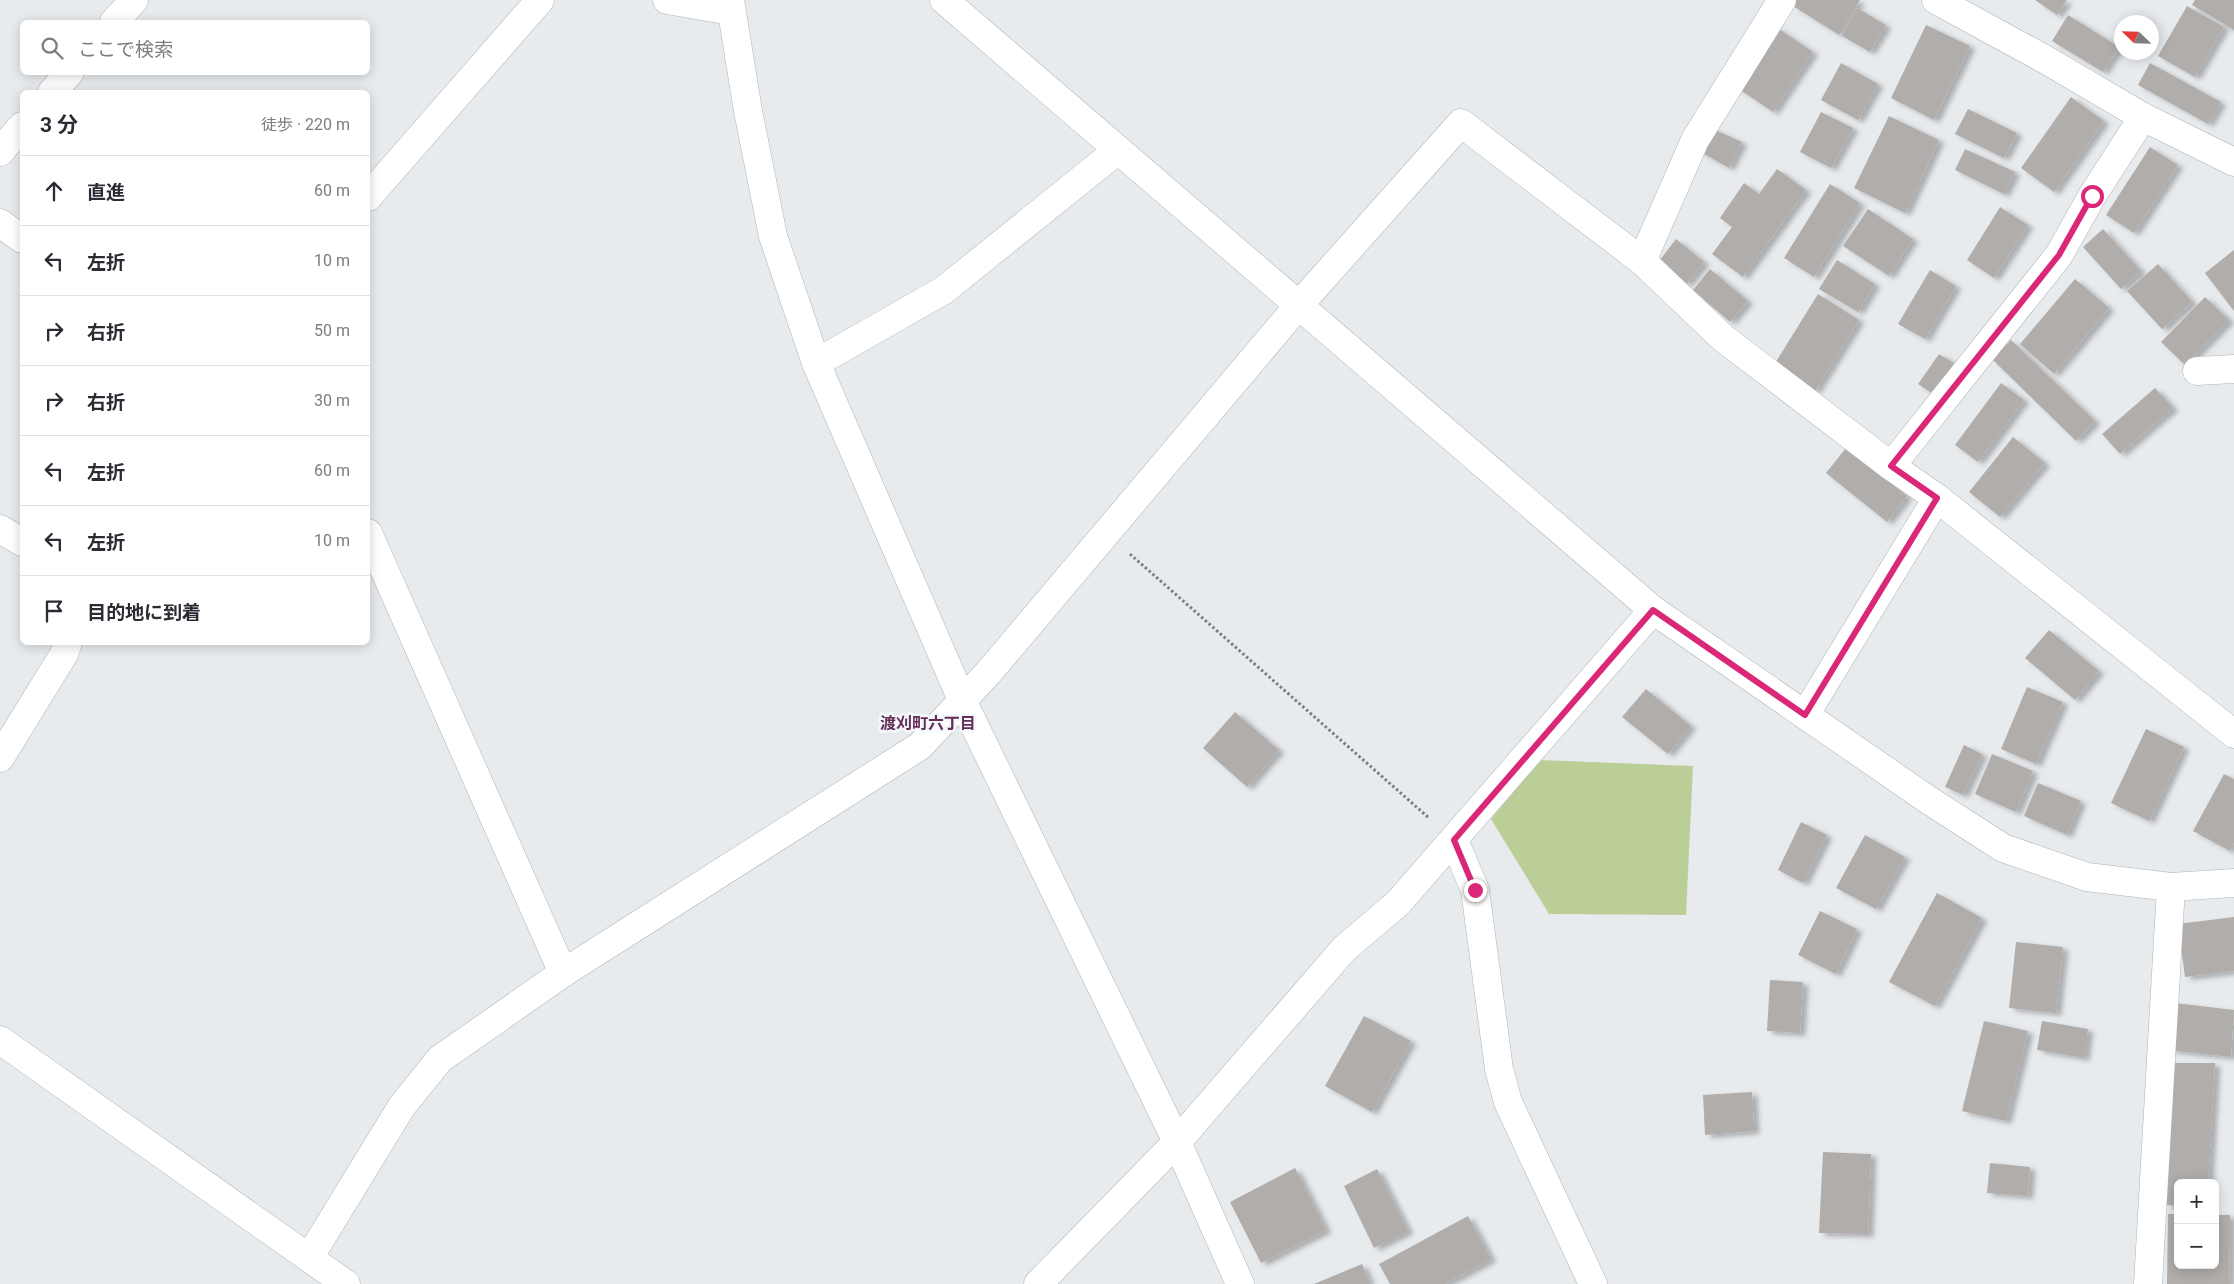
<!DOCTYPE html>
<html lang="ja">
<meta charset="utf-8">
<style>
:root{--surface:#fff;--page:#f7f7f7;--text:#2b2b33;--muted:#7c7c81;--line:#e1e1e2}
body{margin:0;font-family:Roboto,"Noto Sans JP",sans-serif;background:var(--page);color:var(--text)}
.controls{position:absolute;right:15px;bottom:15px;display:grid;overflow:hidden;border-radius:8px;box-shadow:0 2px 12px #0003}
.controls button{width:45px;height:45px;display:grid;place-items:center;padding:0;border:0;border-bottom:1px solid var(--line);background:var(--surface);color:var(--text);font:25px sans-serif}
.compass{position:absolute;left:2114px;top:15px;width:45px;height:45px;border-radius:50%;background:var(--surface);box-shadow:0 2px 12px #0003;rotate:293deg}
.stop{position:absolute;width:15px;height:15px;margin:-11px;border:4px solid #db2777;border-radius:50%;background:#fff}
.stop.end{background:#db2777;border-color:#fff;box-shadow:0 1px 5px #0008}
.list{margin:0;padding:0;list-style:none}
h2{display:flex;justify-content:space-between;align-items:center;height:65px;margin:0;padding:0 20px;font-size:21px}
h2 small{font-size:16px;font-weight:400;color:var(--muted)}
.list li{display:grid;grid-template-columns:32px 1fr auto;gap:15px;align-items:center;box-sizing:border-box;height:70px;padding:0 20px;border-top:1px solid var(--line)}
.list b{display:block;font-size:19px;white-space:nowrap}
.list em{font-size:16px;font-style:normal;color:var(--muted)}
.icon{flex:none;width:28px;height:28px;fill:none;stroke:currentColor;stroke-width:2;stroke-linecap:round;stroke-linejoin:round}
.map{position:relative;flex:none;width:2234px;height:1284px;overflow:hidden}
.search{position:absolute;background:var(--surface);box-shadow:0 2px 12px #0003;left:20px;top:20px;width:350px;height:55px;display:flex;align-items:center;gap:12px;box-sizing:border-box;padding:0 18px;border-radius:8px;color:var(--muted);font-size:19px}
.panel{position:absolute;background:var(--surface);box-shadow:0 2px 12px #0003;left:20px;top:90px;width:350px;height:555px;border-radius:8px}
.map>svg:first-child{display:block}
</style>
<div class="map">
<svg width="2234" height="1284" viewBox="0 0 2234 1284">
<defs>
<filter id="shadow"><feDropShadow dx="5.5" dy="3" stdDeviation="2.5" flood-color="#0004"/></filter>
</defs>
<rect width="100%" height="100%" fill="#e8ebee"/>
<polygon fill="#bcce97" points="1539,760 1693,766 1686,915 1549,914 1491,819"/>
<g fill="#b1adab" filter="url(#shadow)">
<polygon points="1796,0 1860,0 1839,35 1793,6"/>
<polygon points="2035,0 2067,0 2057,15"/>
<polygon points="2195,0 2234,0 2234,30 2192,5"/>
<polygon points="2187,6 2224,27 2195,77 2158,56"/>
<polygon points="1857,8 1886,25 1870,52 1842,36"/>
<polygon points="2068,15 2119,47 2103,72 2052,41"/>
<polygon points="1926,25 1970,46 1934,120 1891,98"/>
<polygon points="1776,27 1813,52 1773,112 1736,87"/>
<polygon points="1841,63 1878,84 1858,120 1821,100"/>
<polygon points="2150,63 2221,102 2208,124 2138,85"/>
<polygon points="2071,97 2104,121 2054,192 2021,168"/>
<polygon points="1968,109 2017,133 2004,158 1955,134"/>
<polygon points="1821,112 1853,128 1831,168 1800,152"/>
<polygon points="1889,116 1939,140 1905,213 1854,188"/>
<polygon points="1711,128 1742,142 1729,168 1699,151"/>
<polygon points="2150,147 2178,165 2134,233 2106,215"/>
<polygon points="1965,149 2015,172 2004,194 1955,170"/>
<polygon points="1777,169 1806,190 1743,277 1712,254 1732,227 1720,218 1744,183 1759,194"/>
<polygon points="1830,184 1860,203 1814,277 1784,258"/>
<polygon points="2000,207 2028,225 1994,278 1967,260"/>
<polygon points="1868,209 1913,239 1889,276 1843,246"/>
<polygon points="2103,229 2141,271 2121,289 2083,247"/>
<polygon points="1676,239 1704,262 1687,284 1659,261"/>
<polygon points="2234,250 2234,311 2205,273"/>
<polygon points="1837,260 1875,284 1858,312 1819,289"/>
<polygon points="2158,264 2192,302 2162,329 2127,291"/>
<polygon points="1710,269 1748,301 1730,322 1693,290"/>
<polygon points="1930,270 1956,286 1925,339 1898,324"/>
<polygon points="2075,279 2109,308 2054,374 2020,344"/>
<polygon points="1818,294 1859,320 1815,391 1774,365"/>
<polygon points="2205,297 2229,320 2185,365 2161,342"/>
<polygon points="2011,340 2095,421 2076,441 1992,359"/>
<polygon points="1939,354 1954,363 1933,394 1918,384"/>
<polygon points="2001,383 2024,400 1978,462 1955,445"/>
<polygon points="2155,388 2173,408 2120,454 2102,434"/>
<polygon points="2013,437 2045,463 2000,517 1969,492"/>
<polygon points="1846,448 1907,496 1887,522 1826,473"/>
<polygon points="2049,630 2099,671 2075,700 2025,658"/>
<polygon points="2027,687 2063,702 2036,764 2001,749"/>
<polygon points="1646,689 1691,726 1668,754 1622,717"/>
<polygon points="1235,712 1279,750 1247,787 1203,748"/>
<polygon points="2146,729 2184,747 2149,821 2111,803"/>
<polygon points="1964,745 1982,754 1963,795 1945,787"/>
<polygon points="1992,754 2033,771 2016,812 1975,794"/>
<polygon points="2224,774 2234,779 2234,843 2230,851 2193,831"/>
<polygon points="2038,783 2081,801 2067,835 2024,816"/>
<polygon points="1801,822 1827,835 1803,883 1778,870"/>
<polygon points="1865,835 1905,857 1876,909 1836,888"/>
<polygon points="1937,893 1982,918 1935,1006 1889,982"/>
<polygon points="1820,911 1857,929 1836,974 1798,955"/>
<polygon points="2234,917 2234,971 2185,977 2178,924"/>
<polygon points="2016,942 2063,947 2056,1013 2009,1008"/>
<polygon points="1770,980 1803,982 1800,1033 1767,1031"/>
<polygon points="2175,1003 2234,1010 2231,1057 2169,1050"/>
<polygon points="1364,1016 1411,1041 1372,1112 1325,1086"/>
<polygon points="1984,1021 2028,1031 2006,1121 1962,1111"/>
<polygon points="2042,1021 2088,1029 2084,1058 2037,1050"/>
<polygon points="2168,1063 2215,1063 2208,1183 2178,1183 2178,1206 2167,1205"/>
<polygon points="1752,1092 1754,1131 1705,1135 1703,1095"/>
<polygon points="1823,1152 1871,1154 1868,1234 1819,1233"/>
<polygon points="1990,1163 2030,1167 2028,1196 1987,1193"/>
<polygon points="1295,1168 1326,1230 1261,1263 1230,1202"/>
<polygon points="1377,1169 1408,1231 1374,1248 1344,1186"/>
<polygon points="2168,1214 2178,1214 2178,1265 2215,1265 2215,1215 2230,1215 2229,1284 2167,1284"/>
<polygon points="1468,1216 1491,1259 1445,1284 1390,1284 1379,1264"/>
<polygon points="1362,1264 1370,1284 1314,1284"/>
</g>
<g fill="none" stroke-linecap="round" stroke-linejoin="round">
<g stroke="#b0b3b6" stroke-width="29">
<g id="minor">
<polyline points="667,0 731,11"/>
<polyline points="730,0 748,111 773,236 816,363 962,700 1177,1142 1240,1284"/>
<polyline points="944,0 1653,610 1927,799 2003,848 2087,877 2171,887 2234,883"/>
<polyline points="1936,0 2048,61 2143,117 2234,162"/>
<polyline points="114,22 134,0"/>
<polyline points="52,92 70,72"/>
<polyline points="0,152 22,126"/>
<polyline points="368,197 540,0"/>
<polyline points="0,223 22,239"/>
<polyline points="1642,261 1695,140 1782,0"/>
<polyline points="816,363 944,290 1118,150"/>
<polyline points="2197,371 2234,369"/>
<polyline points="1891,466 2059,255 2092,196 2143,117"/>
<polyline points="0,529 22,542"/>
<polyline points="368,533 563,973"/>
<polyline points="1805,715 1937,498"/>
<polyline points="0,758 64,654 68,642"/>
<polyline points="1454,840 1475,890 1499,1069 1508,1102 1593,1284"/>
<polyline points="0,1040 346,1284"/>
<polyline points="309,1258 402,1106 440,1059 563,973 920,746 989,672 1298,306 1461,123 1642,261 1723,338 1891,466 1937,498 2234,734"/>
<polyline points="1038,1284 1177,1142 1344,949 1398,903 1653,610"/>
<polyline points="2148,1284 2171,887"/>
</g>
</g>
<polyline stroke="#7b7d7f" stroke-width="3" stroke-dasharray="2.5 2.5" stroke-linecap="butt" points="1130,554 1429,818"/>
<use href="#minor" stroke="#fff" stroke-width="28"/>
</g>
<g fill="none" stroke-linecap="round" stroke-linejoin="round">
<polyline stroke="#db2777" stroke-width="6" points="1475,890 1454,840 1653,610 1805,715 1937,498 1891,466 2059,255 2092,196"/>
</g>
<g text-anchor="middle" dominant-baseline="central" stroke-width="5" stroke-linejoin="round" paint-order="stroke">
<g font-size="16" font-weight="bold" fill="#652e5a" stroke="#f5f8fb">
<text x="928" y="723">渡刈町六丁目</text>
</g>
</g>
</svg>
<div class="controls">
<button>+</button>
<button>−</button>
</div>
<svg class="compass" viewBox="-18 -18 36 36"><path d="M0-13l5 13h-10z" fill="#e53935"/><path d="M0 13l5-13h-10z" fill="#7c7c81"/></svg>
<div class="stop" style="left:2092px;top:196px"></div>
<div class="stop end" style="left:1475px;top:890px"></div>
<div class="search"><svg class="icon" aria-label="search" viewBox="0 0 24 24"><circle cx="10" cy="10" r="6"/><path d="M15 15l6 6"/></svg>ここで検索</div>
<section class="panel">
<h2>3 分<small>徒歩 · 220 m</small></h2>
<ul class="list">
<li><svg class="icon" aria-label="ahead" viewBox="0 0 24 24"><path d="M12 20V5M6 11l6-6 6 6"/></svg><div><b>直進</b></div><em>60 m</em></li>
<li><svg class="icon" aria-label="left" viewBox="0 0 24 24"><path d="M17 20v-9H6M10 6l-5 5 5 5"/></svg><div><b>左折</b></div><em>10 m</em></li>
<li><svg class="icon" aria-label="right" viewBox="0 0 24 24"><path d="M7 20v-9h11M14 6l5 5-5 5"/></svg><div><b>右折</b></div><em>50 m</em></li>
<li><svg class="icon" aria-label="right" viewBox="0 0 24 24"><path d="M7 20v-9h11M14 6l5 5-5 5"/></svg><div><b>右折</b></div><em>30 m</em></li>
<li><svg class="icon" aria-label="left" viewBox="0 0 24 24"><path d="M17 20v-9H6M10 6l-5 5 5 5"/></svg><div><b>左折</b></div><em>60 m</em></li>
<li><svg class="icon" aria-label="left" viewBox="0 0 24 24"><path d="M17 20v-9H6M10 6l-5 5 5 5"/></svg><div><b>左折</b></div><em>10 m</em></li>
<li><svg class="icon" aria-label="arrive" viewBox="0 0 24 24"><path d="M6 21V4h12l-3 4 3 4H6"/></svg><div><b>目的地に到着</b></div></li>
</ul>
</section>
</div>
